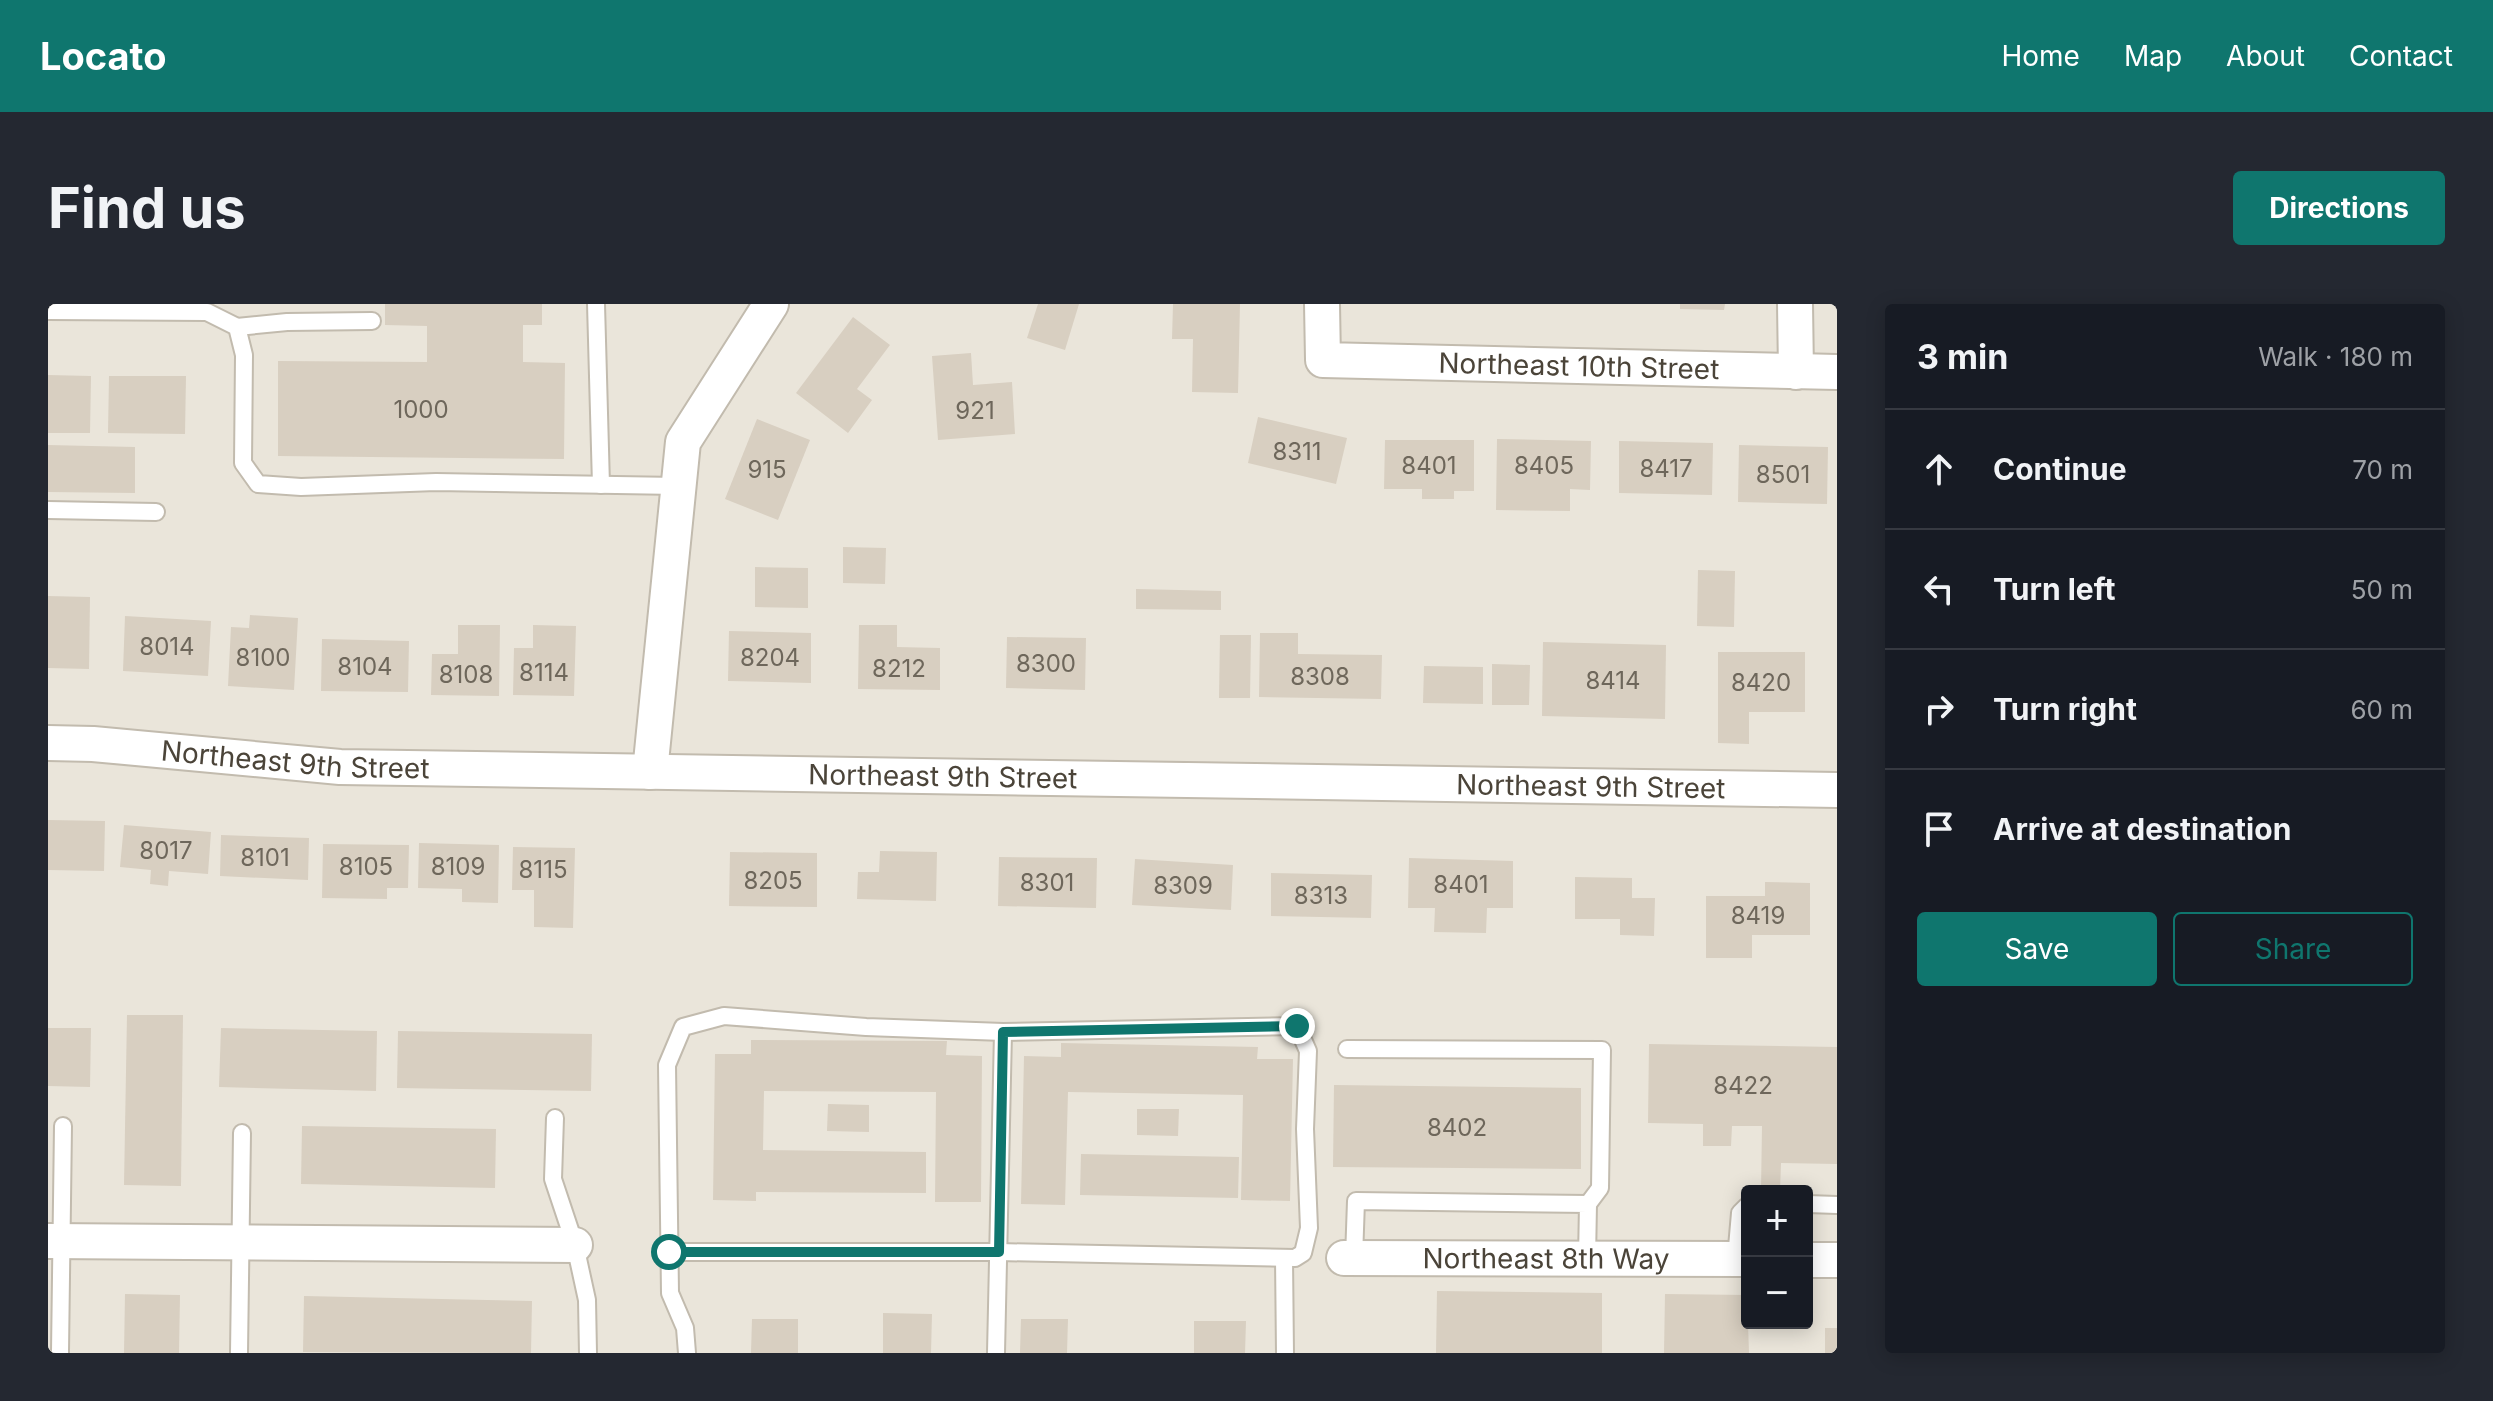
<!DOCTYPE html>
<meta charset="utf-8">
<style>
:root{--surface:#171b24;--page:#242831;--text:#f1f3f6;--muted:#9ea1a6;--line:#363941;--accent:#0f766e}
body{margin:0;font-family:Inter,sans-serif;background:var(--page);color:var(--text)}
.controls{position:absolute;right:24px;bottom:24px;display:grid;overflow:hidden;border-radius:8px;box-shadow:0 4px 20px #0003}
.controls button{width:72px;height:72px;display:grid;place-items:center;padding:0;border:0;border-bottom:2px solid var(--line);background:var(--surface);color:var(--text);font:40px sans-serif}
.stop{position:absolute;width:24px;height:24px;margin:-18px;border:6px solid #0f766e;border-radius:50%;background:#fff}
.stop.end{background:#0f766e;border-color:#fff;box-shadow:0 2px 8px #0008}
.list{margin:0;padding:0;list-style:none}
h2{display:flex;justify-content:space-between;align-items:center;height:104px;margin:0;padding:0 32px;font-size:34px}
h2 small{font-size:26px;font-weight:400;color:var(--muted)}
.list li{display:grid;grid-template-columns:52px 1fr auto;gap:24px;align-items:center;box-sizing:border-box;height:120px;padding:0 32px;border-top:2px solid var(--line)}
.list b{display:block;font-size:30px;white-space:nowrap}
.list em{font-size:26px;font-style:normal;color:var(--muted)}
.actions{display:flex;gap:16px;padding:24px 32px}
.actions a{flex:1;padding:18px 0;border:2px solid var(--accent);border-radius:8px;text-align:center;font-size:28px;color:var(--accent)}
.actions .main{background:var(--accent);color:#fff}
.icon{flex:none;width:44px;height:44px;fill:none;stroke:currentColor;stroke-width:2;stroke-linecap:round;stroke-linejoin:round}
.map{position:relative;flex:none;width:1789px;height:1049px;overflow:hidden;border-radius:8px}
header{display:flex;align-items:center;gap:48px;box-sizing:border-box;height:112px;padding:0 40px;background:var(--accent);color:#fff}
header strong{font-size:38px}
nav{display:flex;gap:44px;margin-inline-start:auto;font-size:28px}
.intro{display:flex;align-items:center;justify-content:space-between;box-sizing:border-box;height:192px;padding:0 48px}
h1{margin:0;font-size:56px}
.button{padding:20px 36px;border-radius:8px;background:var(--accent);color:#fff;font-size:28px;font-weight:700}
main{display:flex;gap:48px;padding:0 48px}
aside{flex:1;background:var(--surface);border-radius:8px;box-shadow:0 4px 20px #0003}
.map>svg:first-child{display:block}
</style>
<header>
<strong>Locato</strong>
<nav><a>Home</a><a>Map</a><a>About</a><a>Contact</a></nav>
</header>
<div class="intro"><h1>Find us</h1><a class="button">Directions</a></div>
<main>
<div class="map">
<svg width="1789" height="1049" viewBox="0 0 1789 1049">
<rect width="100%" height="100%" fill="#f6f3ec"/>
<path fill="#eae5da" fill-rule="evenodd" d="M0,0h1789v1049h-1789zM1699,887h60v132h-60z"/>
<g fill="#d8cfc1">
<polygon points="337,0 494,0 494,21 475,21 475,58 517,59 516,155 230,152 230,57 379,58 379,22 337,21"/>
<polygon points="990,0 1031,0 1017,46 979,34"/>
<polygon points="1125,0 1192,0 1190,89 1144,88 1145,35 1124,35"/>
<polygon points="1632,0 1677,0 1676,6 1632,5"/>
<polygon points="805,13 842,41 809,85 824,96 800,129 748,89"/>
<polygon points="923,49 925,81 964,78 967,130 890,136 884,52"/>
<polygon points="0,71 43,72 42,129 0,129"/>
<polygon points="61,72 138,72 137,130 60,129"/>
<polygon points="1210,113 1299,134 1288,180 1200,159"/>
<polygon points="709,115 762,136 730,216 677,195"/>
<polygon points="1449,135 1543,137 1542,186 1522,185 1522,207 1448,206"/>
<polygon points="1337,136 1426,136 1426,187 1406,187 1406,195 1374,195 1374,185 1336,185"/>
<polygon points="1571,137 1665,139 1664,191 1571,189"/>
<polygon points="0,141 87,143 87,189 0,188"/>
<polygon points="1691,141 1780,143 1779,200 1690,198"/>
<polygon points="795,243 838,244 837,280 795,279"/>
<polygon points="707,263 760,264 760,304 707,303"/>
<polygon points="1650,266 1687,267 1686,323 1649,322"/>
<polygon points="1088,285 1173,287 1173,306 1088,305"/>
<polygon points="0,292 42,293 41,365 0,364"/>
<polygon points="202,311 250,314 246,386 180,382 183,323 201,324"/>
<polygon points="77,312 163,317 160,372 75,367"/>
<polygon points="410,321 452,321 451,392 383,391 384,350 410,350"/>
<polygon points="485,321 528,322 526,392 465,391 466,344 485,344"/>
<polygon points="811,321 849,321 849,343 892,344 892,386 810,385"/>
<polygon points="681,327 763,329 763,379 680,377"/>
<polygon points="1212,329 1250,329 1250,350 1334,351 1333,395 1211,393"/>
<polygon points="1172,331 1203,331 1202,394 1171,394"/>
<polygon points="959,333 1038,334 1037,386 958,384"/>
<polygon points="274,335 361,337 360,388 273,387"/>
<polygon points="1495,338 1618,341 1617,415 1494,412"/>
<polygon points="1670,348 1757,348 1757,408 1701,408 1701,440 1670,439"/>
<polygon points="1444,360 1482,361 1481,401 1444,401"/>
<polygon points="1376,362 1435,363 1435,400 1375,399"/>
<polygon points="0,516 57,517 56,567 0,566"/>
<polygon points="76,521 163,528 160,570 121,567 120,582 102,580 103,566 72,563"/>
<polygon points="173,531 261,534 260,576 172,572"/>
<polygon points="371,539 451,541 450,599 414,598 414,585 370,584"/>
<polygon points="275,540 361,541 360,584 339,584 339,595 274,594"/>
<polygon points="465,543 527,544 525,624 486,623 486,586 464,586"/>
<polygon points="832,547 889,548 888,597 809,595 810,568 831,568"/>
<polygon points="682,548 769,549 769,603 681,602"/>
<polygon points="951,553 1049,554 1048,604 950,602"/>
<polygon points="1361,554 1465,557 1465,604 1439,604 1438,629 1386,628 1387,604 1360,604"/>
<polygon points="1087,555 1185,561 1183,606 1084,601"/>
<polygon points="1223,569 1324,571 1323,614 1223,612"/>
<polygon points="1527,573 1584,574 1584,594 1607,594 1606,632 1572,631 1572,615 1527,615"/>
<polygon points="1717,578 1762,579 1762,631 1704,631 1704,654 1658,654 1658,592 1717,592"/>
<polygon points="79,711 135,711 133,882 76,881"/>
<polygon points="0,724 43,724 42,783 0,782"/>
<polygon points="173,724 329,727 328,787 171,783"/>
<polygon points="350,727 544,730 543,787 349,784"/>
<polygon points="703,736 899,737 898,751 934,752 933,898 887,898 888,788 716,787 715,846 878,848 878,889 708,888 708,897 665,896 667,750 703,750"/>
<polygon points="1013,739 1210,743 1209,755 1245,755 1242,897 1193,896 1195,791 1020,788 1017,901 973,900 976,752 1013,753"/>
<polygon points="1601,740 1789,743 1789,860 1733,859 1732,887 1713,887 1714,822 1684,822 1683,842 1655,842 1655,820 1600,819"/>
<polygon points="1286,781 1533,784 1533,865 1285,863"/>
<polygon points="780,800 821,801 821,828 779,827"/>
<polygon points="1089,805 1131,805 1130,832 1089,831"/>
<polygon points="254,822 448,825 447,884 253,880"/>
<polygon points="1033,850 1191,853 1190,894 1032,891"/>
<polygon points="1389,987 1554,989 1554,1049 1388,1049"/>
<polygon points="77,990 132,991 131,1049 76,1049"/>
<polygon points="1617,990 1699,991 1701,1049 1616,1049"/>
<polygon points="256,992 484,997 483,1049 255,1048"/>
<polygon points="835,1009 884,1010 883,1049 835,1049"/>
<polygon points="704,1015 750,1015 750,1049 703,1049"/>
<polygon points="973,1015 1020,1015 1019,1049 972,1049"/>
<polygon points="1146,1017 1198,1017 1197,1049 1146,1049"/>
<rect x="1777" y="1024" width="12" height="25"/>
</g>
<g fill="none" stroke-linecap="round" stroke-linejoin="round">
<g stroke="#c2bbae" stroke-width="20">
<g id="service">
<polyline points="548,0 553,181"/>
<polyline points="0,7 159,8 189,23 196,51 195,159 210,180 253,183 388,178 630,182"/>
<polyline points="189,23 239,18 324,17"/>
<polyline points="0,206 108,208"/>
<polyline points="1299,745 1554,746 1552,884 1540,900"/>
<polyline points="507,814 505,875 527,941 539,996 540,1049"/>
<polyline points="1759,900 1789,901"/>
<polyline points="621,948 951,948 1247,954 1255,949 1261,924 1257,825 1260,747 1249,722 955,728 818,723 676,712 635,723 619,761 622,989 637,1024 639,1049"/>
<polyline points="1236,954 1237,1049"/>
<polyline points="1306,954 1308,897 1540,900 1539,955"/>
<polyline points="1688,955 1692,909 1699,902"/>
<polyline points="12,1048 15,822"/>
<polyline points="191,1049 194,829"/>
<polyline points="948,1049 955,728"/>
</g>
</g>
<g stroke="#c2bbae" stroke-width="38">
<g id="minor">
<path id="s1" d="M1274,0l1,56 514,12"/>
<polyline points="1747,0 1748,68"/>
<path id="s2" d="M0,439l45,1 247,23 1497,23"/>
<polyline points="602,468 635,138 723,0"/>
<polyline points="0,937 527,941"/>
<path id="s3" d="M1296,954l403,1"/>
<polyline points="1759,956 1789,956"/>
</g>
</g>
<use href="#service" stroke="#fff" stroke-width="16"/>
<use href="#minor" stroke="#fff" stroke-width="34"/>
</g>
<g fill="none" stroke-linecap="round" stroke-linejoin="round">
<polyline stroke="#0f766e" stroke-width="10" points="621,948 951,948 955,728 1249,722"/>
</g>
<g text-anchor="middle" dominant-baseline="central" stroke-width="6" stroke-linejoin="round" paint-order="stroke">
<g font-size="24" fill="#6e675b">
<text x="373" y="105">1000</text>
<text x="927" y="106">921</text>
<text x="1249" y="147">8311</text>
<text x="1381" y="161">8401</text>
<text x="1496" y="161">8405</text>
<text x="1618" y="164">8417</text>
<text x="719" y="165">915</text>
<text x="1735" y="170">8501</text>
<text x="119" y="342">8014</text>
<text x="215" y="353">8100</text>
<text x="722" y="353">8204</text>
<text x="998" y="359">8300</text>
<text x="317" y="362">8104</text>
<text x="851" y="364">8212</text>
<text x="496" y="368">8114</text>
<text x="418" y="370">8108</text>
<text x="1272" y="372">8308</text>
<text x="1565" y="376">8414</text>
<text x="1713" y="378">8420</text>
<text x="118" y="546">8017</text>
<text x="217" y="553">8101</text>
<text x="318" y="562">8105</text>
<text x="410" y="562">8109</text>
<text x="495" y="565">8115</text>
<text x="725" y="576">8205</text>
<text x="999" y="578">8301</text>
<text x="1413" y="580">8401</text>
<text x="1135" y="581">8309</text>
<text x="1273" y="591">8313</text>
<text x="1710" y="611">8419</text>
<text x="1695" y="781">8422</text>
<text x="1409" y="823">8402</text>
</g>
<g font-size="28" fill="#4b4439" stroke="#fff">
<text stroke="none"><textPath href="#s1" startOffset="312">Northeast 10th Street</textPath></text>
<text stroke="none"><textPath href="#s2" startOffset="248">Northeast 9th Street</textPath></text>
<text stroke="none"><textPath href="#s2" startOffset="896">Northeast 9th Street</textPath></text>
<text stroke="none"><textPath href="#s2" startOffset="1544">Northeast 9th Street</textPath></text>
<text stroke="none"><textPath href="#s3" startOffset="202">Northeast 8th Way</textPath></text>
</g>
</g>
</svg>
<div class="controls">
<button>+</button>
<button>−</button>
</div>
<div class="stop" style="left:621px;top:948px"></div>
<div class="stop end" style="left:1249px;top:722px"></div>
</div>
<aside>
<h2>3 min<small>Walk · 180 m</small></h2>
<ul class="list">
<li><svg class="icon" aria-label="ahead" viewBox="0 0 24 24"><path d="M12 20V5M6 11l6-6 6 6"/></svg><div><b>Continue</b></div><em>70 m</em></li>
<li><svg class="icon" aria-label="left" viewBox="0 0 24 24"><path d="M17 20v-9H6M10 6l-5 5 5 5"/></svg><div><b>Turn left</b></div><em>50 m</em></li>
<li><svg class="icon" aria-label="right" viewBox="0 0 24 24"><path d="M7 20v-9h11M14 6l5 5-5 5"/></svg><div><b>Turn right</b></div><em>60 m</em></li>
<li><svg class="icon" aria-label="arrive" viewBox="0 0 24 24"><path d="M6 21V4h12l-3 4 3 4H6"/></svg><div><b>Arrive at destination</b></div></li>
</ul>
<div class="actions"><a class="main">Save</a><a>Share</a></div>
</aside>
</main>
